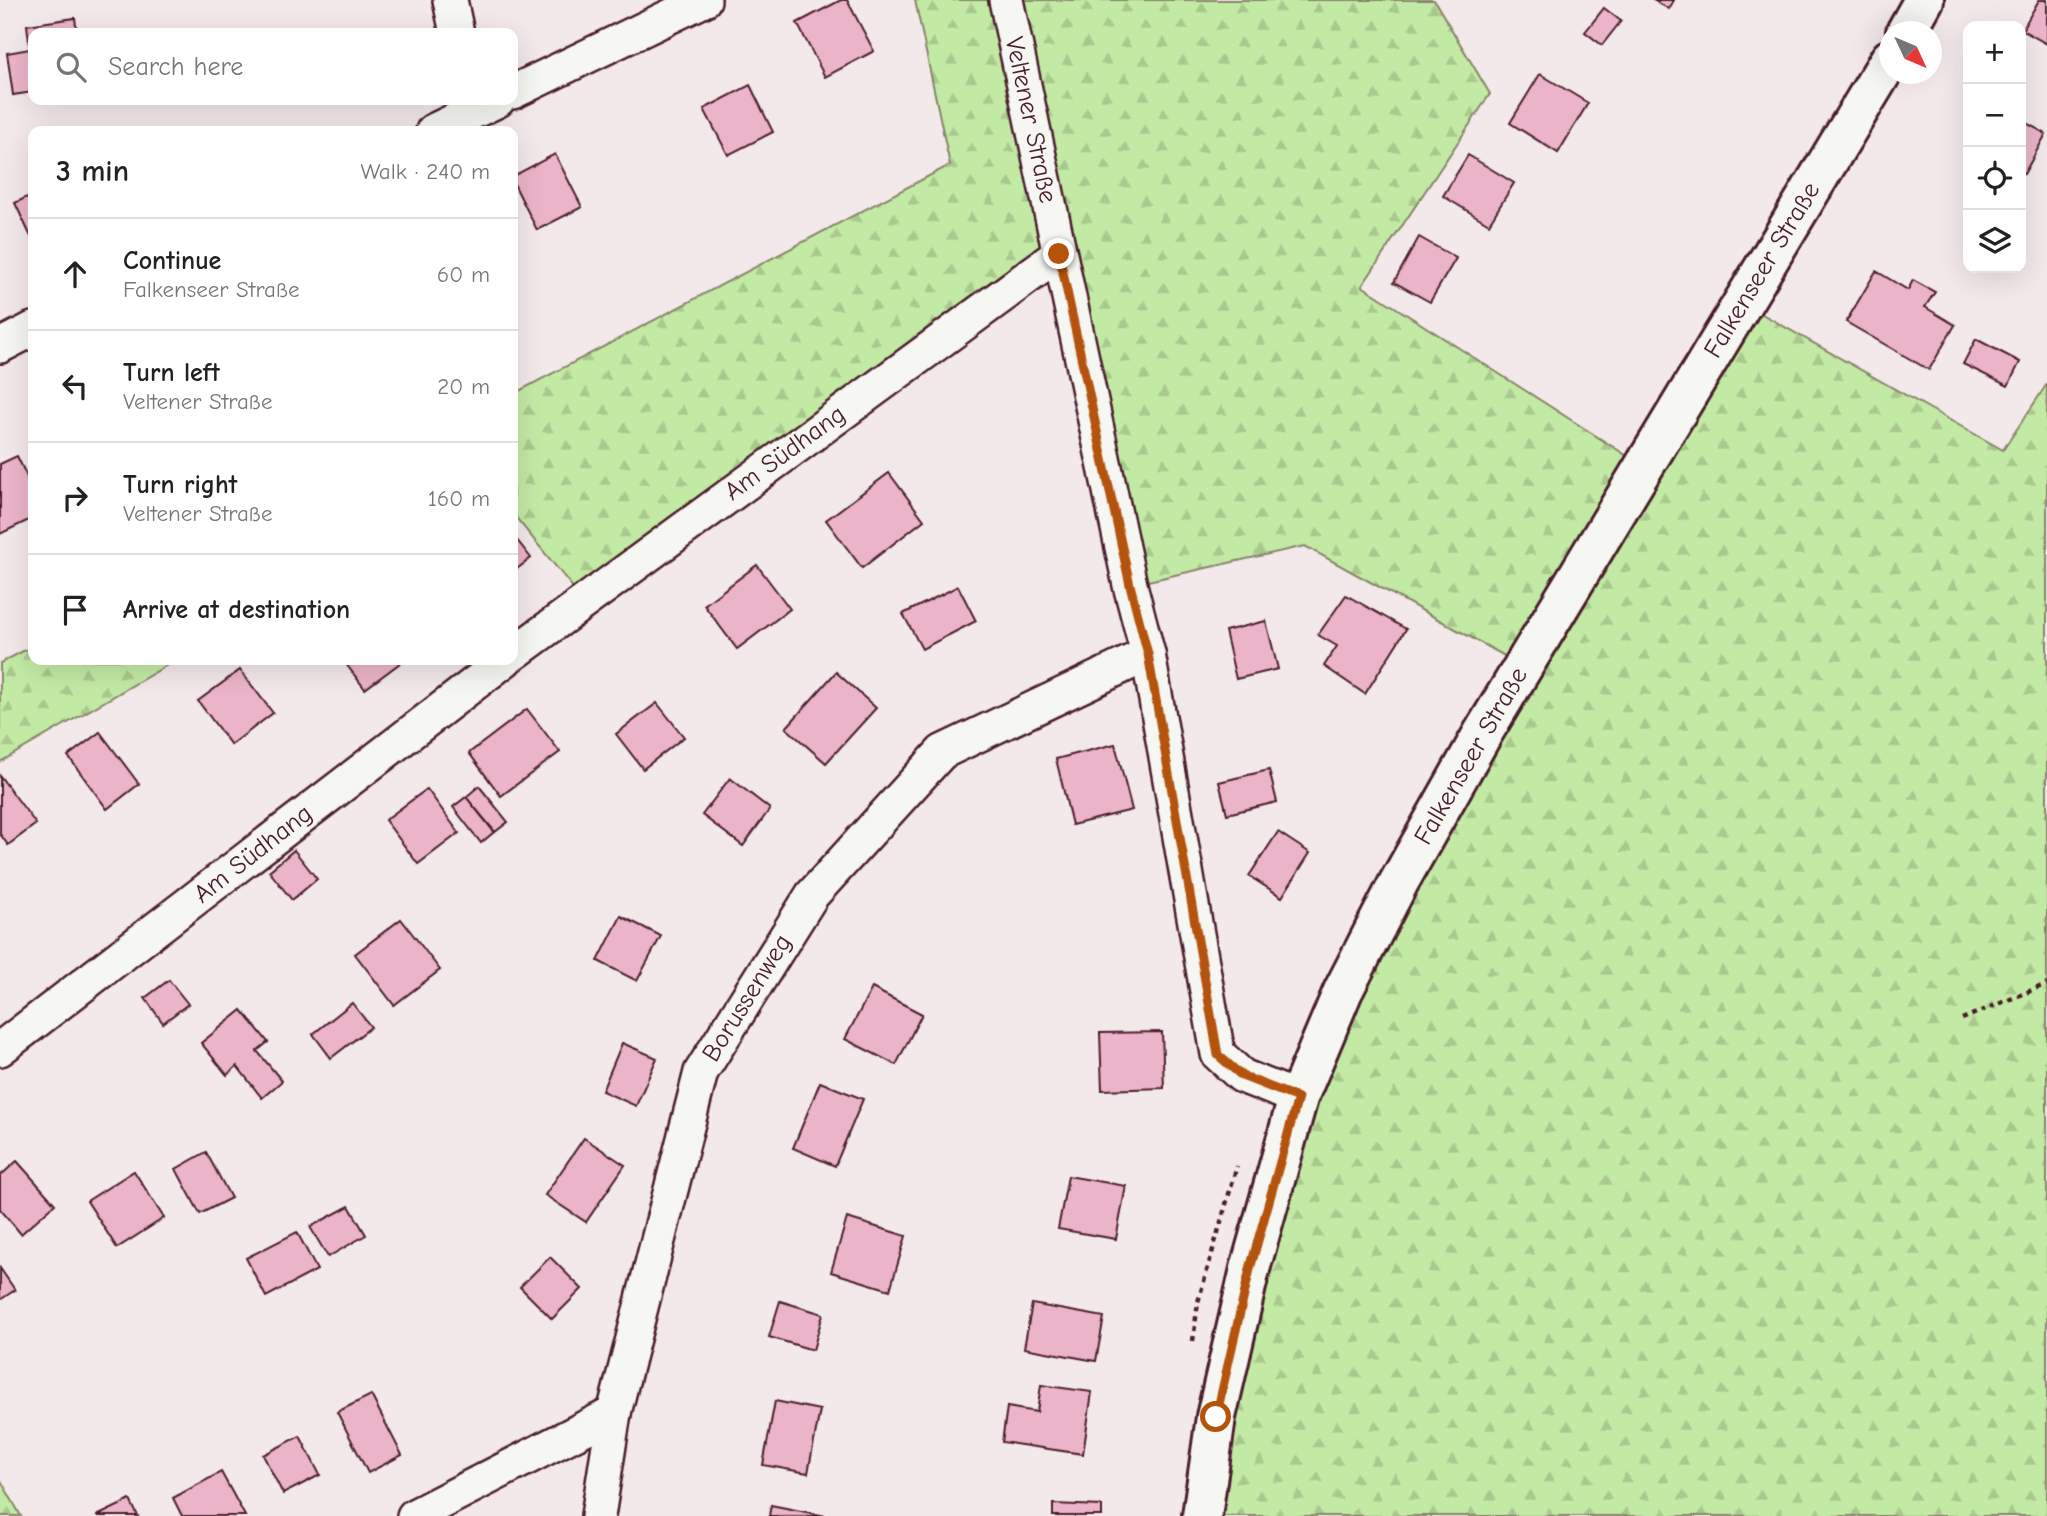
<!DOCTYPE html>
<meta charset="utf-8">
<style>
:root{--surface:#fff;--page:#f2f2f2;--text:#222;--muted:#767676;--line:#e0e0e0}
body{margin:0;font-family:"Comic Neue",sans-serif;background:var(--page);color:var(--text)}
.controls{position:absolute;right:21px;top:21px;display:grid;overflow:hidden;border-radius:14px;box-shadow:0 7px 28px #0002}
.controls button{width:63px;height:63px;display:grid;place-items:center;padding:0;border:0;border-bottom:2px solid var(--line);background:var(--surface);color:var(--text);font:35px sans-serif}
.compass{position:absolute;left:1879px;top:21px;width:63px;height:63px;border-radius:50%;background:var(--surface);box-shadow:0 7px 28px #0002;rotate:134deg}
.stop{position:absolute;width:21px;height:21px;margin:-16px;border:5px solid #b45309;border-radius:50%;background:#fff}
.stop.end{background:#b45309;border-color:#fff;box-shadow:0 2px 7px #0008}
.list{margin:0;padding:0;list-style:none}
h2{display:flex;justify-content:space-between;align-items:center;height:91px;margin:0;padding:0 28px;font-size:30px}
h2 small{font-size:23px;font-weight:400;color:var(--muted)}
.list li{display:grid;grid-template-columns:46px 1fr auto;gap:21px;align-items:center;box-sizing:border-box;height:112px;padding:0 28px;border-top:2px solid var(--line)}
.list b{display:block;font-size:26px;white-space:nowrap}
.list p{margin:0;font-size:23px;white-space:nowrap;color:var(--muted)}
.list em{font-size:23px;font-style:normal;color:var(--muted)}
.icon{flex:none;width:38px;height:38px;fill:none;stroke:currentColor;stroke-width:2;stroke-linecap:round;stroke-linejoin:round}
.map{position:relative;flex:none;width:2047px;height:1516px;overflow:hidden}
.search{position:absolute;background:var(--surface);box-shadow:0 7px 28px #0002;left:28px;top:28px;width:490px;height:77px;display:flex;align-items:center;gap:18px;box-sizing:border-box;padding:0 24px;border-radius:14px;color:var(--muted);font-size:26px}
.panel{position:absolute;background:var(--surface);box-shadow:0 7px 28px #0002;left:28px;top:126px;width:490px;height:539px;border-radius:14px}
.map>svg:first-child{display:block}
</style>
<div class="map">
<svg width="2047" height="1516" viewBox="0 0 2047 1516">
<defs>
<pattern id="forest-firs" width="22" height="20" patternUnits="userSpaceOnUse" patternTransform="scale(1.75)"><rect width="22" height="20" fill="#c3eaa5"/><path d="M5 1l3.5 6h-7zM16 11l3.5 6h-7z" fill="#a9c88e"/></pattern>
</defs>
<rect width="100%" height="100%" fill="#f4e9ea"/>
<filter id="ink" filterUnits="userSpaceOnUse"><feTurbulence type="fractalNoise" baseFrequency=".0143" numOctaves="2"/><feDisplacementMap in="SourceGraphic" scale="14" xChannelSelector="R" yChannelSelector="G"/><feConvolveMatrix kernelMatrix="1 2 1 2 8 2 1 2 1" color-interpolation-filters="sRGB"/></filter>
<g filter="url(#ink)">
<g fill="url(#forest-firs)" stroke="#868468" stroke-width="2">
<polygon points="915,0 1434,0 1490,94 1362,286 1643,466 1746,305 2003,450 2047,384 2047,1516 1202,1516 1298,1098 1523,666 1305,546 1130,585 1059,255 583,600 513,514 513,394 950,165"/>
<polygon points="33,646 33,660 176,660 0,762 0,663"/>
<polygon points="0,1479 21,1516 0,1516"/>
</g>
<g fill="#ecb4c9" stroke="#4a1f2b" stroke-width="2">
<polygon points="841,0 847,0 874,51 825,77 797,23"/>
<polygon points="1653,0 1674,0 1669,9"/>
<polygon points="2039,0 2047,0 2047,44 2022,30"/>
<polygon points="1604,8 1621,21 1602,45 1585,32"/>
<polygon points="75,18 77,33 33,33 33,92 13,95 7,53 30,49 27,25"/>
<polygon points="1540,74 1588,103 1558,153 1510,123"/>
<polygon points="750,85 773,132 728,155 704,109"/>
<polygon points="2021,120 2046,134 2024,174 2021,172"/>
<polygon points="555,154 582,207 537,230 513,182 513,176"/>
<polygon points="1468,155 1514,183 1489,224 1443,196"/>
<polygon points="33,194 33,241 15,203"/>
<polygon points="1419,237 1456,258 1430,302 1394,282"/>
<polygon points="1876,271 1908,290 1913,280 1935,292 1925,307 1955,325 1929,370 1846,322"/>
<polygon points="1976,339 2020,362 2008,386 1963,364"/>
<polygon points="17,456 33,489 33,518 0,534 0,464"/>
<polygon points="889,473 924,520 862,568 826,520"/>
<polygon points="513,535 531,558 513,572"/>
<polygon points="757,565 790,609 737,649 704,605"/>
<polygon points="958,586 976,621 922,649 903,614"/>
<polygon points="1346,595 1406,629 1365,694 1324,666 1337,646 1318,635"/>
<polygon points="1266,621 1278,669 1236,679 1225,631"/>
<polygon points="343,660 404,660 365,689"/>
<polygon points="240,670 273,713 231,745 198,701"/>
<polygon points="836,672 876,708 826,763 786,728"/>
<polygon points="657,703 684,737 643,769 616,734"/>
<polygon points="527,709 560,752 501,796 469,753"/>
<polygon points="100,732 139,784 107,809 68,756"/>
<polygon points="1115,744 1132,810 1072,825 1056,759"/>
<polygon points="1269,770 1277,802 1227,814 1219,782"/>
<polygon points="0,776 36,824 8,845 0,834"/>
<polygon points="730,778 770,809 743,846 702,815"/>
<polygon points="479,786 508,822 495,832 466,797"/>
<polygon points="427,789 459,833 418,864 385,820"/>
<polygon points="466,797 494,832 481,843 453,807"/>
<polygon points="1278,832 1310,853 1282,897 1249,876"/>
<polygon points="294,850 317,879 292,900 269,871"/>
<polygon points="621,916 661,936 637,981 598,961"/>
<polygon points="401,919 440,970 394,1005 355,954"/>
<polygon points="169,980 188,1004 163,1023 145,998"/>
<polygon points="872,988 922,1014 896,1065 845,1039"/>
<polygon points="352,1003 371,1027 331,1058 313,1034"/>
<polygon points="242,1010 268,1042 257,1051 282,1081 262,1098 237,1066 227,1075 201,1043"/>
<polygon points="1162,1032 1164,1088 1102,1090 1100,1033"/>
<polygon points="622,1043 657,1058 636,1106 602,1091"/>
<polygon points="820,1082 863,1099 835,1166 793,1148"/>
<polygon points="584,1138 625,1165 586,1222 545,1195"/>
<polygon points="206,1152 231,1198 200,1214 176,1169"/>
<polygon points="17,1161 55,1204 21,1234 0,1209 0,1176"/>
<polygon points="134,1171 164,1218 117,1248 87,1201"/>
<polygon points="1068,1176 1126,1186 1116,1239 1058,1229"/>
<polygon points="349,1206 366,1235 328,1257 310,1227"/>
<polygon points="847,1218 906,1236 890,1290 831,1272"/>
<polygon points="297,1232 317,1270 266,1297 246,1258"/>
<polygon points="550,1257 582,1289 552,1319 520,1287"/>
<polygon points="0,1268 15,1290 0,1300"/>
<polygon points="780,1301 823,1314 813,1350 769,1337"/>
<polygon points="1032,1304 1104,1317 1096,1361 1024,1348"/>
<polygon points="1041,1385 1092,1392 1083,1454 1002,1442 1007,1407 1037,1412"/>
<polygon points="371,1395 402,1455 368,1473 337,1412"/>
<polygon points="775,1401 820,1410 808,1473 763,1465"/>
<polygon points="300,1436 320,1475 283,1494 263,1455"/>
<polygon points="221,1472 245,1516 182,1516 173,1498"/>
<polygon points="130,1500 138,1516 97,1516"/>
<polygon points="1053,1504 1102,1506 1102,1516 1053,1516"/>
<polygon points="771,1505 826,1516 769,1516"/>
</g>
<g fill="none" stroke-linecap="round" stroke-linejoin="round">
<g stroke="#4a1f2b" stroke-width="38">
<g id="minor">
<polyline points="450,0 457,33"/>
<polyline points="1006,0 1130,585 1148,654 1218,1054 1242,1076 1298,1098"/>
<polyline points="513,92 704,0"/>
<polyline points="433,131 498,100"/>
<polyline points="0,346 33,329"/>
<polyline points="513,654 1059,254"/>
<polyline points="0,1049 505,660"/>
<polyline points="414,1516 614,1413"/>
<polyline points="598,1516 614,1413 701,1072 812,895 942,752 1148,654"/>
</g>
</g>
<g stroke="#4a1f2b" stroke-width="44">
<g id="secondary">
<polyline points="1906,32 1924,0"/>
<polyline points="1202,1516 1216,1417 1250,1269 1298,1098 1343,991 1399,882 1483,733 1890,59"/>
</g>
</g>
<g stroke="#4a1f2b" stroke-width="4.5" stroke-dasharray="5 5" stroke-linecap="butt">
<polyline points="1962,1019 2047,984"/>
<polyline points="1193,1341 1198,1302 1237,1166"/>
</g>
<use href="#minor" stroke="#f6f6f2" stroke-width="33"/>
<use href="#secondary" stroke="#f6f6f2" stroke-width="38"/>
</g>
</g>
<g fill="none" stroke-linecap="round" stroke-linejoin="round" filter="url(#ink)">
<polyline stroke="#b45309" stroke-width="9" points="1059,254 1130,585 1148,654 1218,1055 1242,1076 1298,1098 1250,1269 1216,1417"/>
</g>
<g text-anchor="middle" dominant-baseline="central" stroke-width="5" stroke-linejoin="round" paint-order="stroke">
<g font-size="26" fill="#4a1f2b" stroke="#f6f6f2">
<text transform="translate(1031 120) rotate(78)">Veltener Straße</text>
<text transform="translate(1762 270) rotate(-59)">Falkenseer Straße</text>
<text transform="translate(785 453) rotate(-36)">Am Südhang</text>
<text transform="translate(1471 756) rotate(-60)">Falkenseer Straße</text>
<text transform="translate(253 854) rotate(-38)">Am Südhang</text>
<text transform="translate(747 998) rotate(-58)">Borussenweg</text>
</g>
</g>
</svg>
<div class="controls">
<button>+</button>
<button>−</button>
<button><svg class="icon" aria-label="locate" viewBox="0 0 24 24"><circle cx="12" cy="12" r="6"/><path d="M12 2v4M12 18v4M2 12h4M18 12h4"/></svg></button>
<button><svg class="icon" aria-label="layers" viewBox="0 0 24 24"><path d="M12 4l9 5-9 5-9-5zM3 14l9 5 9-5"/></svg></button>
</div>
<svg class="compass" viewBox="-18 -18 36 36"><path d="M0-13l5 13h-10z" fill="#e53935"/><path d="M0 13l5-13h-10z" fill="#767676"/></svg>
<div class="stop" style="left:1216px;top:1417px"></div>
<div class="stop end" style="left:1059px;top:254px"></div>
<div class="search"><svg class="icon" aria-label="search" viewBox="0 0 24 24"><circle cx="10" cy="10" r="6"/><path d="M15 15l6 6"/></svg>Search here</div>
<section class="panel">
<h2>3 min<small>Walk · 240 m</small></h2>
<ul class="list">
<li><svg class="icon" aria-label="ahead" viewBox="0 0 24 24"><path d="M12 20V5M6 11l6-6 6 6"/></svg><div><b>Continue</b><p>Falkenseer Straße</p></div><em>60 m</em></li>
<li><svg class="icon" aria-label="left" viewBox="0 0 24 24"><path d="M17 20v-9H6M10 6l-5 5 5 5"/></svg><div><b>Turn left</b><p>Veltener Straße</p></div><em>20 m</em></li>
<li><svg class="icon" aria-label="right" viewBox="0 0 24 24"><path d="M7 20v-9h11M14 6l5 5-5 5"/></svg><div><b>Turn right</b><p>Veltener Straße</p></div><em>160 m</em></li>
<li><svg class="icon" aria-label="arrive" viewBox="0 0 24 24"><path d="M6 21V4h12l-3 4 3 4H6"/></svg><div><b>Arrive at destination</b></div></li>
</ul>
</section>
</div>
